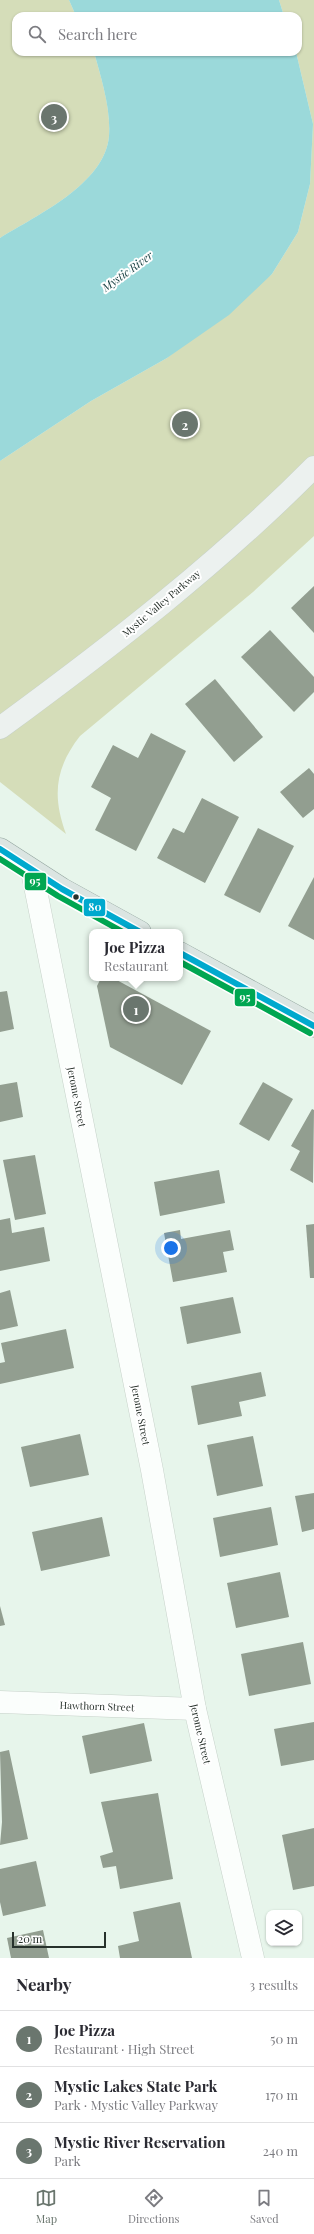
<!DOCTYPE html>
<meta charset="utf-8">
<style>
:root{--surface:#fff;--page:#f2f2f3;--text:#2b2b33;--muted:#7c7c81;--line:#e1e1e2;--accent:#6a766e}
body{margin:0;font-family:"Playfair Display",serif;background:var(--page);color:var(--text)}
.controls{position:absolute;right:12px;bottom:12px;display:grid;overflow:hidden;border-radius:8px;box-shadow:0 1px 3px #0004}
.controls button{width:36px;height:36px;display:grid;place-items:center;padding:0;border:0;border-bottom:1px solid var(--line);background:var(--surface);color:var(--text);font:20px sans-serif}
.scale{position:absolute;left:12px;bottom:10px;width:94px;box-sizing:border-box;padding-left:4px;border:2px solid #27312b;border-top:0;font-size:11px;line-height:14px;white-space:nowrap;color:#27312b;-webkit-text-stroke:3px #fff;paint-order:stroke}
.you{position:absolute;left:171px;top:1248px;width:14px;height:14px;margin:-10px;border:3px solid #fff;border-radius:50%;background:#1a73e8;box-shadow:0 0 0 6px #1a73e833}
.badge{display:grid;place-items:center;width:26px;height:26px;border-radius:50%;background:var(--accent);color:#fff;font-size:13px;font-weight:700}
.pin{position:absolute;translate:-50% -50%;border:2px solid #fff;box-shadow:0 1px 4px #0006}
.popup{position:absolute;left:89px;top:929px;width:94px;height:52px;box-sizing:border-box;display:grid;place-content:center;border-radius:8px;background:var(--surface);filter:drop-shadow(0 1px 3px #0005);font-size:13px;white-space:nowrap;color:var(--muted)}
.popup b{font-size:15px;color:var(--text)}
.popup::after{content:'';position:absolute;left:50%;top:100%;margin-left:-8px;border:8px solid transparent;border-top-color:var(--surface)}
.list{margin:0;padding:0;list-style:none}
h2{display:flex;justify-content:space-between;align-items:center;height:52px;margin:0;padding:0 16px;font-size:17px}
h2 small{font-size:13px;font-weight:400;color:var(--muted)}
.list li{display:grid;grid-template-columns:26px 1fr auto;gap:12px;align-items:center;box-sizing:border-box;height:56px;padding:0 16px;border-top:1px solid var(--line)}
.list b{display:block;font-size:15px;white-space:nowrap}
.list p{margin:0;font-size:13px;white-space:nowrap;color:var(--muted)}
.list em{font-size:13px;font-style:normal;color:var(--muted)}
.icon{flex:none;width:22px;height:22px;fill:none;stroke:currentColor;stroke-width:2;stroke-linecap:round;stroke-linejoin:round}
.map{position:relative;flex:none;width:314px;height:1958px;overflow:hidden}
.search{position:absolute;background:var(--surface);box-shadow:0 1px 3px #0004;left:12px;right:12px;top:12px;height:44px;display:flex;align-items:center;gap:10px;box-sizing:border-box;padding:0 14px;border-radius:12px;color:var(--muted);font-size:15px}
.sheet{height:220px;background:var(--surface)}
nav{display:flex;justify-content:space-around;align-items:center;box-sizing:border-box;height:56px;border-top:1px solid var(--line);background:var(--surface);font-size:11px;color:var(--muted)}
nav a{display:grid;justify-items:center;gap:2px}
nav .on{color:var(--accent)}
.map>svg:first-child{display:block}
</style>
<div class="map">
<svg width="314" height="1958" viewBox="0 0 314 1958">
<rect width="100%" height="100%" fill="#e7f5eb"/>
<g fill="#d5ddb9">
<path d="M0,0h69l7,16h-60v36h78c7,26 17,56 15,84 -4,48 -72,79 -109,102z"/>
<path d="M279,0h35v536l-61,56 -173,144c-25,32 -28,60 -14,98l-66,-52v-321l91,-60 76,-43 105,-84 26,-42 12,-48 3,-60 -17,-72h2v-36h-14z"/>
</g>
<g fill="#9bd9da">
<polygon points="69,0 279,0 284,16 76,16"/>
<path d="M94,52h202l17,72 -3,60 -12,48 -26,42 -43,41 -62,43 -76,43 -91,60v-223c37,-23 105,-54 109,-102 2,-28 -8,-58 -15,-84z"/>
</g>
<g fill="#929e90">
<polygon points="314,586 314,633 291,608"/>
<polygon points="270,630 314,677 314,692 294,712 241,657"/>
<polygon points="215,679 263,737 234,762 185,704"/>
<polygon points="151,733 186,751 136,851 95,830 111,798 91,787 113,745 138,758"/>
<polygon points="309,768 314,774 314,809 303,818 280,792"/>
<polygon points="202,798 239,817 205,883 157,858 173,828 184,833"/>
<polygon points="258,828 294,846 260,913 224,895"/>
<polygon points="314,877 314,940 288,926"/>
<polygon points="101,978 113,978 211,1031 182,1085 110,1047 97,986"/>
<polygon points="7,991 14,1029 0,1032 0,992"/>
<polygon points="17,1082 23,1117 0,1122 0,1085"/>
<polygon points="263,1082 293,1099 269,1141 239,1124"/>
<polygon points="312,1109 314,1110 313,1183 290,1170 300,1151 291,1146"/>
<polygon points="35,1155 46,1214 15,1220 3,1160"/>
<polygon points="219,1170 225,1203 160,1216 154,1182"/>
<polygon points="10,1218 12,1233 44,1227 50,1261 0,1271 0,1220"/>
<polygon points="314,1224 314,1278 310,1278 306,1225"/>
<polygon points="180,1230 181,1239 230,1230 234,1250 223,1252 227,1272 173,1282 164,1233"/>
<polygon points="10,1290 18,1326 0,1330 0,1293"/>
<polygon points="233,1297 241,1333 187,1344 180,1307"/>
<polygon points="66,1329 74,1368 0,1384 0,1363 5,1362 1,1343"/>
<polygon points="261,1372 266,1396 239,1402 242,1416 198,1425 191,1386"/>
<polygon points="80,1434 89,1475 30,1487 21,1447"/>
<polygon points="253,1436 263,1486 217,1496 207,1445"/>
<polygon points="314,1493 314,1529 302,1532 295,1496"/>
<polygon points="271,1507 278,1545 220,1557 213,1518"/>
<polygon points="102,1517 110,1556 41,1571 32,1532"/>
<polygon points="280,1572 289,1617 236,1628 227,1583"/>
<polygon points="0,1606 5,1625 0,1626"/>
<polygon points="303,1642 311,1684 249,1696 241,1654"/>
<polygon points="314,1722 314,1760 281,1766 274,1729"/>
<polygon points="144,1723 152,1761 90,1774 82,1736"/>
<polygon points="9,1750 28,1839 0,1845 2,1822 0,1752"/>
<polygon points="158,1793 173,1879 120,1889 116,1866 103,1868 100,1856 113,1852 101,1802"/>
<polygon points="314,1828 314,1886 293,1890 282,1835"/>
<polygon points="36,1861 46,1906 3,1916 0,1902 0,1869"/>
<polygon points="180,1902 192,1958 120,1958 118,1946 139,1941 133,1912"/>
<polygon points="43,1930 49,1958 11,1958 7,1938"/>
</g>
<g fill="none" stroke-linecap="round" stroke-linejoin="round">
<g stroke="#c6d1c9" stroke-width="23">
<g id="street">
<polyline points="32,871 152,1470 195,1709 253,1958"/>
<polyline points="0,1702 195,1709"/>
</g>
</g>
<g stroke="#c6d1c9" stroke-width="23">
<path id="secondary" d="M0,728c109,-80 218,-164 314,-261"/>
</g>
<g stroke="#93a69f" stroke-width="23">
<g id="primary">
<polyline points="0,849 62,889 140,932"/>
<polyline points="180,953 314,1026"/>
</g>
</g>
<use href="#street" stroke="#fbfefc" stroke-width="22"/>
<use href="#secondary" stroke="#ecf1ef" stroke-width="22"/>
<use href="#primary" stroke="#dbe5e2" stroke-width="22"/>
<g stroke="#fff" stroke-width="9">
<g id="bus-1">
<polyline points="0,849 62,889 140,932"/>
<polyline points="180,953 314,1026"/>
</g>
</g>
<g stroke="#fff" stroke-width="9">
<g id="bus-2">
<polyline points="0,859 58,896 123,932"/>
<polyline points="180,962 310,1033"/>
</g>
</g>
<use href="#bus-1" stroke="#00a9ce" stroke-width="6"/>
<use href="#bus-2" stroke="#00a651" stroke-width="6"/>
</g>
<circle fill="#27312b" stroke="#fff" stroke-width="1.5" cx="76" cy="897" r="3.5"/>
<g text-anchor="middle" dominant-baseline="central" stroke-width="4" stroke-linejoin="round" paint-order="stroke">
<g font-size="10" fill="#27312b" stroke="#fff">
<text transform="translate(161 603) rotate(-40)">Mystic Valley Parkway</text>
<text transform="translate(77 1097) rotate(79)">Jerome Street</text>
<text transform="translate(141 1415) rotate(79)">Jerome Street</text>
<text transform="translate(97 1706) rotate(2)">Hawthorn Street</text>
<text transform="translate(201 1734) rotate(77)">Jerome Street</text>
</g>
<g font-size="11" font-style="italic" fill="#0d3739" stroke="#fff">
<text transform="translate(127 271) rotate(-36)">Mystic River</text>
</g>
</g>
<g stroke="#fff" stroke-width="1.5">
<rect x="24" y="872" width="23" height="19" rx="4" fill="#00a651"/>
<rect x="83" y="898" width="23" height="19" rx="4" fill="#00a9ce"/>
<rect x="234" y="988" width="22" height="19" rx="4" fill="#00a651"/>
</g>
<g font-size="11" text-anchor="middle" font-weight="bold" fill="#fff">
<text x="35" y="885">95</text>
<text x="95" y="911">80</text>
<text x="245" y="1001">95</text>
</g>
</svg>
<div class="controls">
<button><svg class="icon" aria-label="layers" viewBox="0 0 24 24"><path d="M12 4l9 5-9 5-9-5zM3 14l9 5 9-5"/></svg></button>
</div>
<div class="scale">20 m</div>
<div class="you"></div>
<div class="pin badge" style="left:136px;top:1009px">1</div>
<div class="popup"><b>Joe Pizza</b>Restaurant</div>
<div class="pin badge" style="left:185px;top:424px">2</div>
<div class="pin badge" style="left:54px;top:117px">3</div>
<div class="search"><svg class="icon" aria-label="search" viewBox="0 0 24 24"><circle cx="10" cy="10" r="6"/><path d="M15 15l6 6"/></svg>Search here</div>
</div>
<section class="sheet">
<h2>Nearby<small>3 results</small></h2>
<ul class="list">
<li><span class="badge">1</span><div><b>Joe Pizza</b><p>Restaurant · High Street</p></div><em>50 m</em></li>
<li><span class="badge">2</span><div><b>Mystic Lakes State Park</b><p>Park · Mystic Valley Parkway</p></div><em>170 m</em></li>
<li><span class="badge">3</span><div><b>Mystic River Reservation</b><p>Park</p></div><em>240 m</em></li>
</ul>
</section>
<nav>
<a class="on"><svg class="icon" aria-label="map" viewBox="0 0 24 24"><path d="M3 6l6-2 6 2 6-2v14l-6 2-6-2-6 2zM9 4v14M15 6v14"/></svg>Map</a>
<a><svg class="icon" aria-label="directions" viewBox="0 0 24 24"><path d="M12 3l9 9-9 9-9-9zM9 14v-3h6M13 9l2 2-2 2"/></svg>Directions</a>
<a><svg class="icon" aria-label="saved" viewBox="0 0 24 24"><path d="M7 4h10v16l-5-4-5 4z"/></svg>Saved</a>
</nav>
